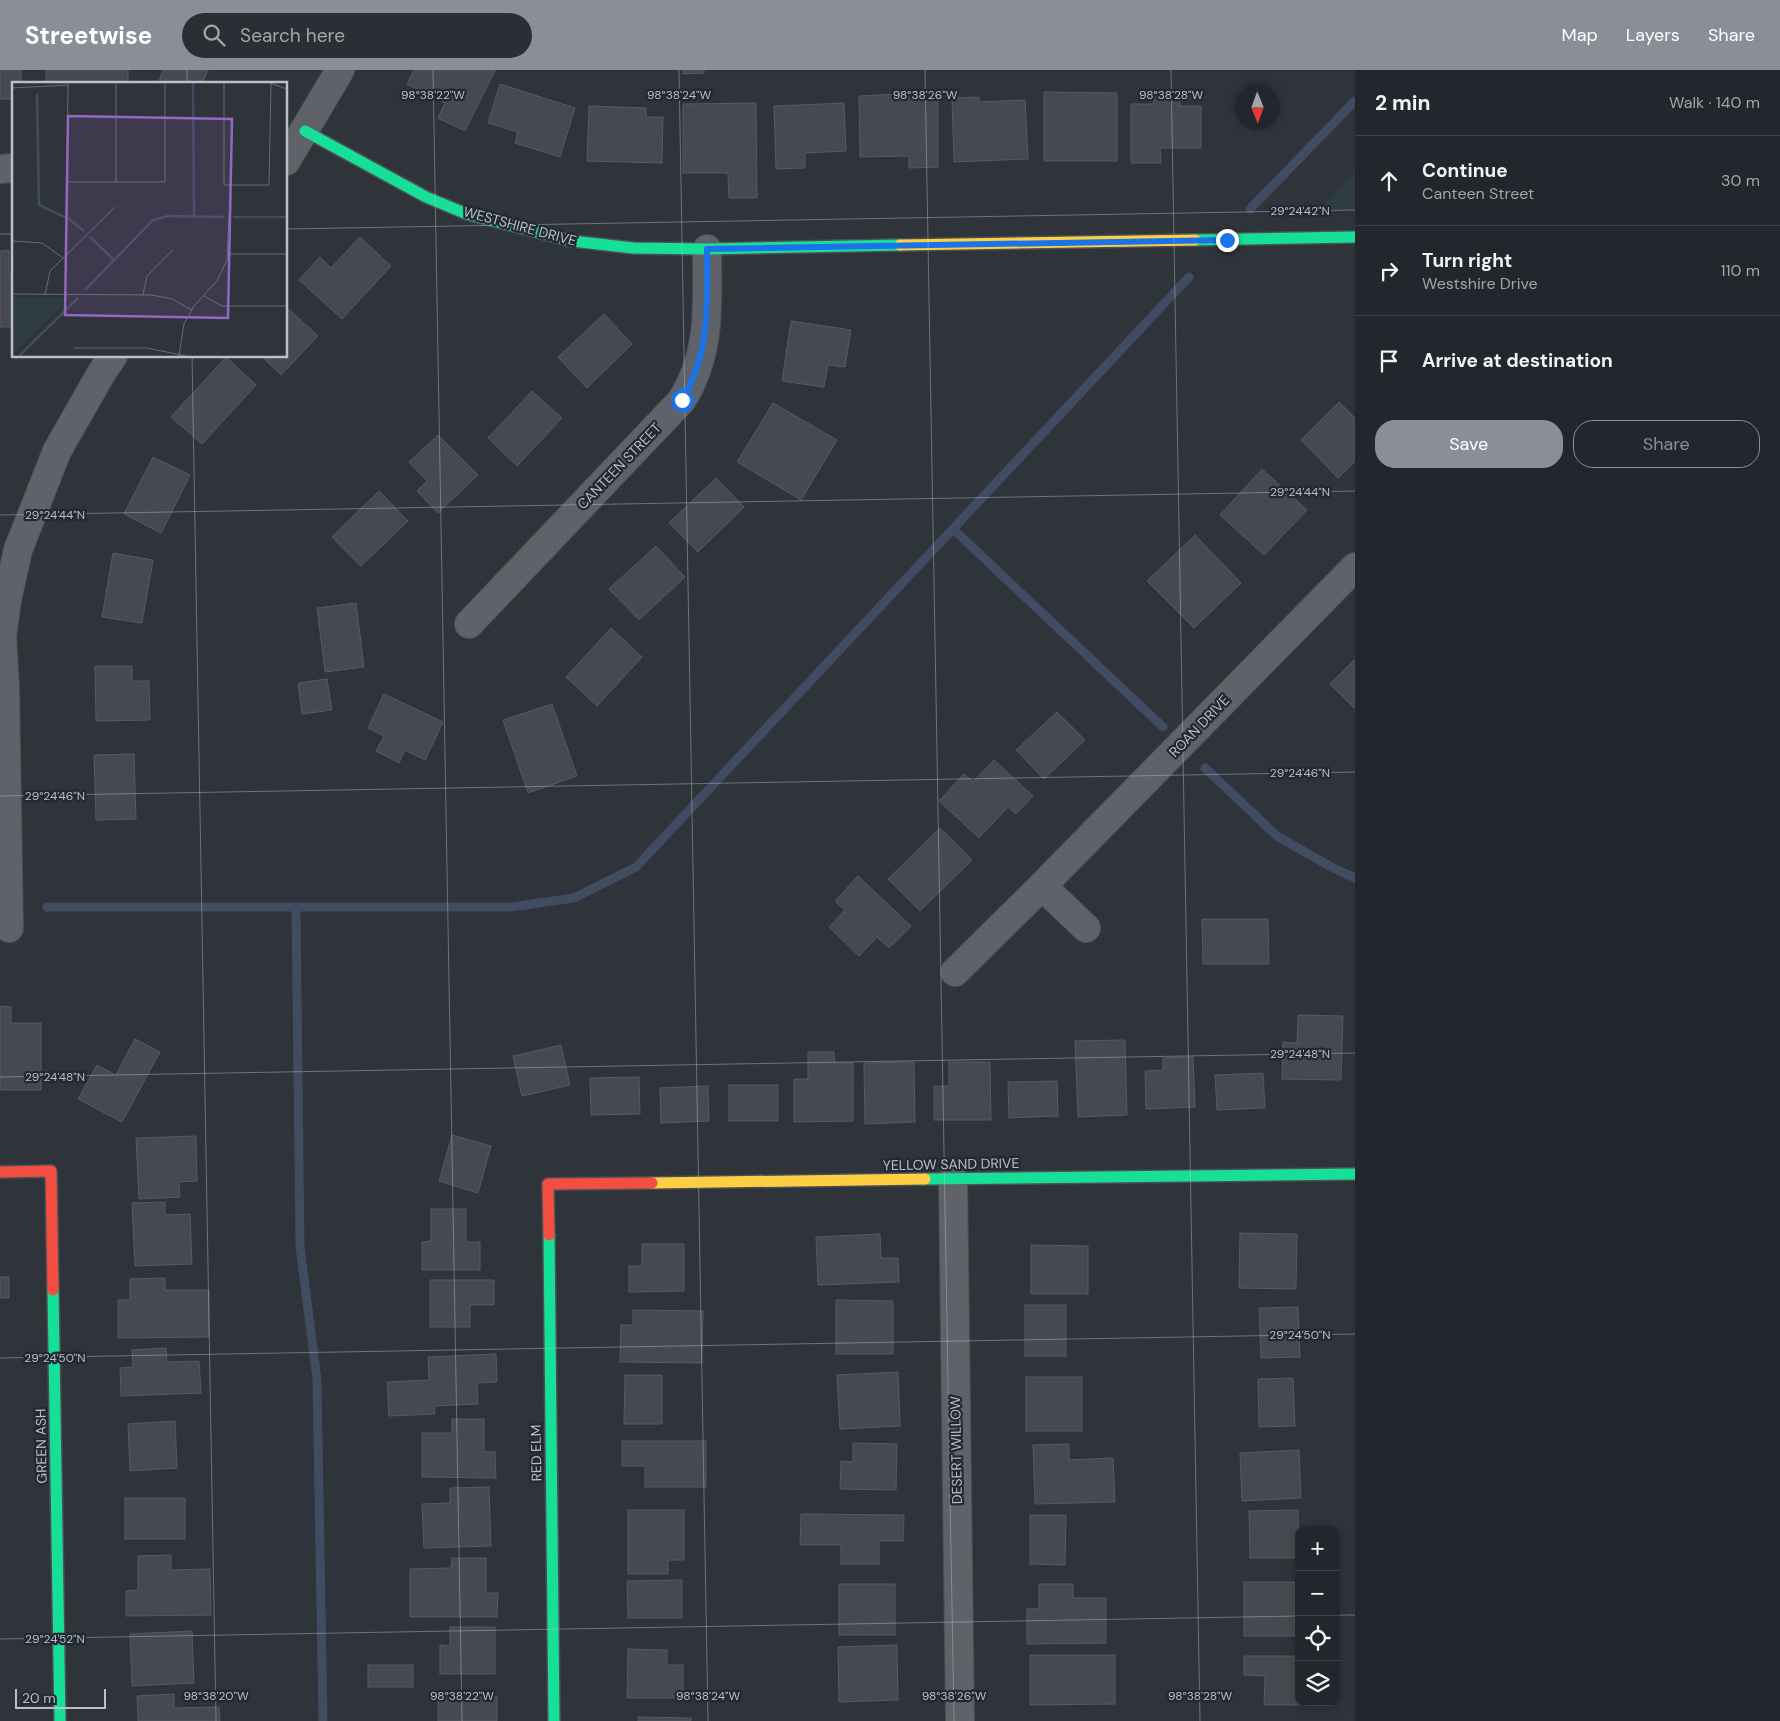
<!DOCTYPE html>
<meta charset="utf-8">
<style>
:root{--surface:#23262c;--page:#2b2e34;--text:#f1f3f6;--muted:#a3a5a9;--line:#404348;--accent:#898e97}
body{margin:0;font-family:"DM Sans",sans-serif;background:var(--page);color:var(--text)}
.controls{position:absolute;right:15px;bottom:15px;display:grid;overflow:hidden;border-radius:10px;box-shadow:0 2px 8px #0003}
.controls button{width:45px;height:45px;display:grid;place-items:center;padding:0;border:0;border-bottom:1px solid var(--line);background:var(--surface);color:var(--text);font:25px sans-serif}
.compass{position:absolute;left:1235px;top:15px;width:45px;height:45px;border-radius:50%;background:var(--surface);box-shadow:0 2px 8px #0003;rotate:179deg}
.scale{position:absolute;left:15px;bottom:12px;width:91px;box-sizing:border-box;padding-left:5px;border:2px solid #babfc9;border-top:0;font-size:14px;line-height:18px;white-space:nowrap;color:#babfc9;-webkit-text-stroke:4px #222934;paint-order:stroke}
.stop{position:absolute;width:15px;height:15px;margin:-11px;border:4px solid #1a73e8;border-radius:50%;background:#fff}
.stop.end{background:#1a73e8;border-color:#fff;box-shadow:0 1px 5px #0008}
.list{margin:0;padding:0;list-style:none}
h2{display:flex;justify-content:space-between;align-items:center;height:65px;margin:0;padding:0 20px;font-size:21px}
h2 small{font-size:16px;font-weight:400;color:var(--muted)}
.list li{display:grid;grid-template-columns:32px 1fr auto;gap:15px;align-items:center;box-sizing:border-box;height:90px;padding:0 20px;border-top:1px solid var(--line)}
.list b{display:block;font-size:19px;white-space:nowrap}
.list p{margin:0;font-size:16px;white-space:nowrap;color:var(--muted)}
.list em{font-size:16px;font-style:normal;color:var(--muted)}
.actions{display:flex;gap:10px;padding:15px 20px}
.actions a{flex:1;padding:11px 0;border:1px solid var(--accent);border-radius:20px;text-align:center;font-size:18px;color:var(--accent)}
.actions .main{background:var(--accent);color:#fff}
.icon{flex:none;width:28px;height:28px;fill:none;stroke:currentColor;stroke-width:2;stroke-linecap:round;stroke-linejoin:round}
.map{position:relative;flex:none;width:1355px;height:1651px;overflow:hidden}
header{display:flex;align-items:center;gap:30px;box-sizing:border-box;height:70px;padding:0 25px;background:var(--accent);color:#fff}
header strong{font-size:24px}
nav{display:flex;gap:28px;margin-inline-start:auto;font-size:18px}
.search{width:350px;height:45px;background:var(--page);display:flex;align-items:center;gap:12px;box-sizing:border-box;padding:0 18px;border-radius:28px;color:var(--muted);font-size:19px}
main{display:flex}
aside{flex:1;background:var(--surface)}
.map>svg:first-child{display:block}
</style>
<header>
<strong>Streetwise</strong>
<div class="search"><svg class="icon" aria-label="search" viewBox="0 0 24 24"><circle cx="10" cy="10" r="6"/><path d="M15 15l6 6"/></svg>Search here</div>
<nav><a>Map</a><a>Layers</a><a>Share</a></nav>
</header>
<main>
<div class="map">
<svg width="1355" height="1651" viewBox="0 0 1355 1651">
<rect width="100%" height="100%" fill="#2f333a"/>
<polygon fill="#2d3d40" points="1355,103 1355,140 1319,140"/>
<g fill="none" stroke-linecap="round" stroke-linejoin="round">
<g stroke="#404c62" stroke-width="9">
<polyline points="1250,139 1355,31"/>
<polyline points="953,459 1163,657"/>
<polyline points="1205,698 1277,766 1333,798 1355,808"/>
<polyline points="47,837 511,837 574,828 636,797 1189,207"/>
<polyline points="296,837 300,1176 317,1310 323,1651"/>
</g>
</g>
<g fill="#46494f" stroke="#575a61">
<polygon points="0,0 21,0 21,14 14,14 14,29 0,29"/>
<rect x="46" y="0" width="82" height="14"/>
<polygon points="163,0 208,0 202,14 158,14"/>
<polygon points="414,0 495,0 465,61 438,48 445,33 407,14"/>
<polygon points="683,0 704,0 704,3 683,4"/>
<polygon points="500,14 575,38 560,87 515,73 518,62 488,53"/>
<polygon points="1154,21 1180,21 1180,36 1201,36 1201,78 1160,78 1161,93 1131,93 1131,34 1154,34"/>
<polygon points="1044,22 1117,23 1117,91 1044,91"/>
<polygon points="900,24 938,24 938,97 909,98 909,86 860,87 859,26"/>
<polygon points="979,27 979,32 1025,30 1028,89 954,92 952,28"/>
<polygon points="756,33 757,128 729,128 728,103 683,103 683,34"/>
<polygon points="844,33 846,81 805,83 805,98 776,99 774,36"/>
<polygon points="589,36 646,38 646,47 663,47 662,93 587,91"/>
<polygon points="360,167 391,196 342,249 299,210 320,187 331,198"/>
<polygon points="9,180 9,203 14,203 14,257 0,257 0,181"/>
<polygon points="286,237 318,266 281,305 261,286 286,286"/>
<polygon points="604,244 632,274 587,318 558,287"/>
<polygon points="791,251 851,260 845,297 828,295 824,317 782,311"/>
<polygon points="226,287 256,315 202,374 171,347"/>
<polygon points="532,321 562,348 517,396 488,368"/>
<polygon points="1339,332 1355,348 1355,391 1338,408 1301,370"/>
<polygon points="773,333 837,370 801,430 737,392"/>
<polygon points="438,365 478,405 438,443 417,421 427,411 409,392"/>
<polygon points="153,387 190,405 161,463 124,444"/>
<polygon points="1262,399 1307,440 1264,485 1220,445"/>
<polygon points="716,408 744,437 698,482 669,453"/>
<polygon points="379,421 408,451 361,496 332,467"/>
<polygon points="1195,465 1241,513 1194,558 1147,511"/>
<polygon points="656,476 685,507 639,550 609,519"/>
<polygon points="113,483 153,490 142,553 102,547"/>
<polygon points="356,533 364,597 325,602 317,538"/>
<polygon points="611,558 642,587 597,636 566,607"/>
<polygon points="1355,589 1355,639 1330,614"/>
<polygon points="95,596 132,596 132,611 149,611 150,650 96,651"/>
<polygon points="327,609 332,640 302,644 298,613"/>
<polygon points="384,624 443,652 425,690 405,680 399,693 376,681 384,666 368,658"/>
<polygon points="552,634 577,706 528,723 503,650"/>
<polygon points="1057,642 1085,670 1044,709 1016,680"/>
<polygon points="134,684 136,749 96,750 94,685"/>
<polygon points="994,690 1033,726 1016,744 1008,737 979,768 939,731 964,704 973,712"/>
<polygon points="940,758 972,790 920,841 888,809"/>
<polygon points="858,806 911,856 889,878 877,867 859,886 829,857 845,840 835,831"/>
<polygon points="1202,849 1268,849 1269,894 1203,894"/>
<polygon points="0,936 11,937 11,953 41,953 41,1020 0,1020"/>
<polygon points="1298,945 1343,946 1341,1010 1282,1009 1283,972 1297,973"/>
<polygon points="135,969 160,982 122,1052 78,1029 97,995 116,1005"/>
<polygon points="1125,970 1127,1045 1078,1047 1075,971"/>
<polygon points="561,975 570,1015 522,1026 513,986"/>
<polygon points="808,982 834,982 835,993 853,993 853,1051 794,1052 794,1009 808,1009"/>
<polygon points="1193,987 1195,1037 1146,1039 1145,1001 1163,1000 1163,988"/>
<polygon points="914,992 915,1052 865,1054 864,993"/>
<polygon points="949,992 990,992 991,1050 934,1050 934,1016 949,1016"/>
<polygon points="1263,1003 1265,1038 1217,1040 1215,1005"/>
<polygon points="639,1007 640,1044 591,1045 590,1008"/>
<polygon points="1057,1011 1058,1046 1009,1048 1008,1012"/>
<rect x="729" y="1015" width="49" height="36"/>
<polygon points="708,1016 709,1051 661,1053 660,1018"/>
<polygon points="452,1065 491,1076 478,1123 439,1111"/>
<polygon points="196,1066 197,1111 179,1112 180,1127 139,1129 136,1068"/>
<polygon points="165,1132 165,1145 190,1144 192,1194 135,1196 132,1133"/>
<polygon points="431,1139 466,1139 466,1172 480,1172 480,1200 422,1200 422,1172 431,1171"/>
<polygon points="1240,1163 1297,1164 1296,1219 1239,1218"/>
<polygon points="880,1164 881,1188 898,1188 899,1212 818,1215 816,1167"/>
<polygon points="642,1174 684,1174 684,1221 629,1222 629,1196 642,1196"/>
<polygon points="1031,1175 1088,1176 1088,1224 1031,1224"/>
<rect x="0" y="1207" width="9" height="21"/>
<polygon points="165,1208 165,1220 209,1220 209,1267 118,1268 118,1230 130,1230 130,1209"/>
<polygon points="430,1210 494,1210 494,1235 470,1235 470,1257 430,1257"/>
<polygon points="836,1230 893,1231 893,1284 836,1284"/>
<rect x="1025" y="1235" width="41" height="51"/>
<polygon points="1298,1237 1300,1287 1261,1288 1259,1238"/>
<polygon points="633,1240 703,1241 702,1293 620,1292 621,1255 633,1255"/>
<polygon points="166,1278 167,1292 199,1291 201,1323 121,1326 120,1298 133,1297 132,1280"/>
<polygon points="496,1284 497,1312 477,1313 478,1334 434,1336 435,1344 389,1346 387,1312 429,1310 428,1287"/>
<polygon points="898,1302 900,1356 840,1359 837,1305"/>
<polygon points="625,1305 662,1305 662,1354 624,1354"/>
<rect x="1026" y="1307" width="56" height="54"/>
<polygon points="1293,1308 1295,1356 1259,1357 1258,1309"/>
<polygon points="452,1349 484,1349 484,1382 495,1382 496,1408 422,1407 422,1363 452,1363"/>
<polygon points="175,1351 177,1398 130,1401 128,1354"/>
<polygon points="622,1371 706,1371 706,1417 645,1417 645,1396 622,1396"/>
<polygon points="853,1373 897,1374 896,1420 840,1419 841,1391 853,1392"/>
<polygon points="1069,1374 1069,1390 1113,1388 1115,1432 1035,1434 1033,1375"/>
<polygon points="1299,1380 1301,1428 1242,1431 1240,1383"/>
<polygon points="489,1417 491,1476 424,1478 422,1434 450,1433 450,1418"/>
<rect x="125" y="1428" width="60" height="41"/>
<polygon points="628,1440 684,1440 684,1490 668,1490 668,1504 628,1504"/>
<polygon points="1298,1440 1299,1488 1250,1488 1249,1441"/>
<polygon points="801,1444 904,1445 903,1471 879,1471 879,1494 841,1494 841,1475 800,1475"/>
<polygon points="1030,1445 1066,1445 1065,1495 1030,1494"/>
<polygon points="171,1485 171,1500 210,1499 211,1545 126,1546 126,1521 138,1520 138,1486"/>
<polygon points="452,1488 486,1488 486,1523 498,1523 497,1547 410,1547 410,1499 451,1498"/>
<polygon points="682,1510 682,1548 628,1548 627,1511"/>
<rect x="1244" y="1512" width="51" height="54"/>
<rect x="839" y="1514" width="56" height="51"/>
<polygon points="1039,1514 1073,1514 1073,1528 1106,1528 1106,1573 1027,1574 1027,1539 1039,1539"/>
<polygon points="450,1557 495,1557 495,1604 440,1604 440,1575 450,1576"/>
<polygon points="192,1561 194,1613 132,1616 130,1564"/>
<polygon points="897,1575 898,1630 839,1632 838,1577"/>
<polygon points="628,1579 667,1580 667,1595 683,1595 683,1628 627,1628"/>
<polygon points="1030,1585 1115,1585 1115,1634 1030,1635"/>
<polygon points="1244,1586 1299,1586 1299,1632 1302,1632 1302,1635 1264,1635 1265,1606 1244,1605"/>
<rect x="368" y="1595" width="45" height="22"/>
<polygon points="174,1624 174,1638 219,1637 220,1651 138,1651 137,1626"/>
<rect x="438" y="1627" width="59" height="24"/>
<polygon points="638,1647 691,1648 691,1651 638,1651"/>
</g>
<g fill="none" stroke-linecap="round" stroke-linejoin="round">
<g stroke="#4c4f54" stroke-width="30">
<g id="street">
<polyline points="286,91 340,0"/>
<polyline points="0,99 14,98"/>
<path d="M469,554l213,-224c30,-49 25,-95 25,-151"/>
<polyline points="1042,816 1086,858"/>
<polyline points="9,858 5,619 2,566 7,530 18,480 57,381 102,302 113,286"/>
<polyline points="955,902 1042,816 1355,497"/>
<polyline points="953,1109 960,1651"/>
</g>
</g>
<g stroke="#4c4f54" stroke-width="14">
<g id="fast">
<polyline points="305,61 426,127 467,144 572,171 633,178 707,179 900,175"/>
<polyline points="1195,170 1355,167"/>
<polyline points="925,1109 1355,1104"/>
<polyline points="549,1165 554,1651"/>
<polyline points="53,1220 60,1651"/>
</g>
</g>
<g stroke="#4c4f54" stroke-width="14">
<g id="slow">
<polyline points="900,175 1195,170"/>
<polyline points="652,1113 925,1109"/>
</g>
</g>
<g stroke="#4c4f54" stroke-width="14">
<g id="jam">
<polyline points="0,1102 51,1101 53,1220"/>
<polyline points="549,1165 548,1114 652,1113"/>
</g>
</g>
<use href="#street" stroke="#5f6268" stroke-width="28"/>
<use href="#fast" stroke="#16e098" stroke-width="11"/>
<use href="#slow" stroke="#ffcf43" stroke-width="11"/>
<use href="#jam" stroke="#f24e42" stroke-width="11"/>
</g>
<g fill="none" stroke-linecap="round" stroke-linejoin="round">
<path stroke="#1a73e8" stroke-width="6" d="M682,330c29,-49 25,-95 25,-151l520,-9"/>
</g>
<path fill="none" stroke="#babfc9" stroke-width="1" stroke-opacity="0.45" d="M187,0v14M433,0l29,1651M679,0l29,1651M925,0l29,1651M1171,0l29,1651M286,159l1069,-19M0,164h14M192,286l24,1365M0,445l1355,-24M0,726l1355,-24M0,1007l1355,-24M0,1288l1355,-24M1336,1545h19M0,1569l1299,-23"/>
<g text-anchor="middle" dominant-baseline="central" stroke-width="4.5" stroke-linejoin="round" paint-order="stroke">
<g font-size="14" fill="#babfc9" stroke="#222934">
<text transform="translate(520 156) rotate(15)">WESTSHIRE DRIVE</text>
<text transform="translate(619 396) rotate(-46)">CANTEEN STREET</text>
<text transform="translate(1199 656) rotate(-46)">ROAN DRIVE</text>
<text transform="translate(951 1094) rotate(-1)">YELLOW SAND DRIVE</text>
<text transform="translate(41 1376) rotate(-91)">GREEN ASH</text>
<text transform="translate(956 1380) rotate(-91)">DESERT WILLOW</text>
<text transform="translate(536 1383) rotate(-91)">RED ELM</text>
</g>
</g>
<g transform="translate(12 12)">
<rect width="275" height="275" fill="#2f333a"/>
<path d="M0,216h58l-58,58z" fill="#2d3d40"/>
<path fill="none" stroke="#404c62" stroke-width="2.5" d="M181,1l1,133M25,12l2,111 30,14 15,12M221,135h54M78,155l24,23M73,208l68,-70 15,-4 56,1M7,274l59,-58"/>
<path fill="none" stroke="#676b73" stroke-width="1" d="M56,1l-1,99h98v-99M212,1v102h45l2,-102M258,1l17,6M0,6l56,-3M104,100v-99M0,159l30,2 21,15M216,172h59M0,212l140,1 20,4 20,11M33,213l5,-24 65,-64M131,213l4,-19 26,-26M192,214l18,10h65M62,266h73l39,8M167,274l5,-32 10,-18 23,-25 10,-21 2,-46"/>
<path fill="#9467c3" fill-opacity="0.15" stroke="#9467c3" stroke-width="2.5" d="M56,34l164,3 -4,199 -163,-3z"/>
<rect width="275" height="275" fill="none" stroke="#babfc9" stroke-width="2.5"/>
</g>
<g font-size="12" text-anchor="middle" fill="#babfc9" stroke="#222934" stroke-width="4.5" stroke-linejoin="round" paint-order="stroke">
<text x="433" y="29">98°38'22"W</text>
<text x="679" y="29">98°38'24"W</text>
<text x="925" y="29">98°38'26"W</text>
<text x="1171" y="29">98°38'28"W</text>
<text x="1300" y="145">29°24'42"N</text>
<text x="1300" y="426">29°24'44"N</text>
<text x="55" y="449">29°24'44"N</text>
<text x="1300" y="707">29°24'46"N</text>
<text x="55" y="730">29°24'46"N</text>
<text x="1300" y="988">29°24'48"N</text>
<text x="55" y="1011">29°24'48"N</text>
<text x="1300" y="1269">29°24'50"N</text>
<text x="55" y="1292">29°24'50"N</text>
<text x="55" y="1573">29°24'52"N</text>
<text x="216" y="1630">98°38'20"W</text>
<text x="462" y="1630">98°38'22"W</text>
<text x="708" y="1630">98°38'24"W</text>
<text x="954" y="1630">98°38'26"W</text>
<text x="1200" y="1630">98°38'28"W</text>
</g>
</svg>
<div class="controls">
<button>+</button>
<button>−</button>
<button><svg class="icon" aria-label="locate" viewBox="0 0 24 24"><circle cx="12" cy="12" r="6"/><path d="M12 2v4M12 18v4M2 12h4M18 12h4"/></svg></button>
<button><svg class="icon" aria-label="layers" viewBox="0 0 24 24"><path d="M12 4l9 5-9 5-9-5zM3 14l9 5 9-5"/></svg></button>
</div>
<svg class="compass" viewBox="-18 -18 36 36"><path d="M0-13l5 13h-10z" fill="#e53935"/><path d="M0 13l5-13h-10z" fill="#a3a5a9"/></svg>
<div class="scale">20 m</div>
<div class="stop" style="left:682px;top:330px"></div>
<div class="stop end" style="left:1227px;top:170px"></div>
</div>
<aside>
<h2>2 min<small>Walk · 140 m</small></h2>
<ul class="list">
<li><svg class="icon" aria-label="ahead" viewBox="0 0 24 24"><path d="M12 20V5M6 11l6-6 6 6"/></svg><div><b>Continue</b><p>Canteen Street</p></div><em>30 m</em></li>
<li><svg class="icon" aria-label="right" viewBox="0 0 24 24"><path d="M7 20v-9h11M14 6l5 5-5 5"/></svg><div><b>Turn right</b><p>Westshire Drive</p></div><em>110 m</em></li>
<li><svg class="icon" aria-label="arrive" viewBox="0 0 24 24"><path d="M6 21V4h12l-3 4 3 4H6"/></svg><div><b>Arrive at destination</b></div></li>
</ul>
<div class="actions"><a class="main">Save</a><a>Share</a></div>
</aside>
</main>
